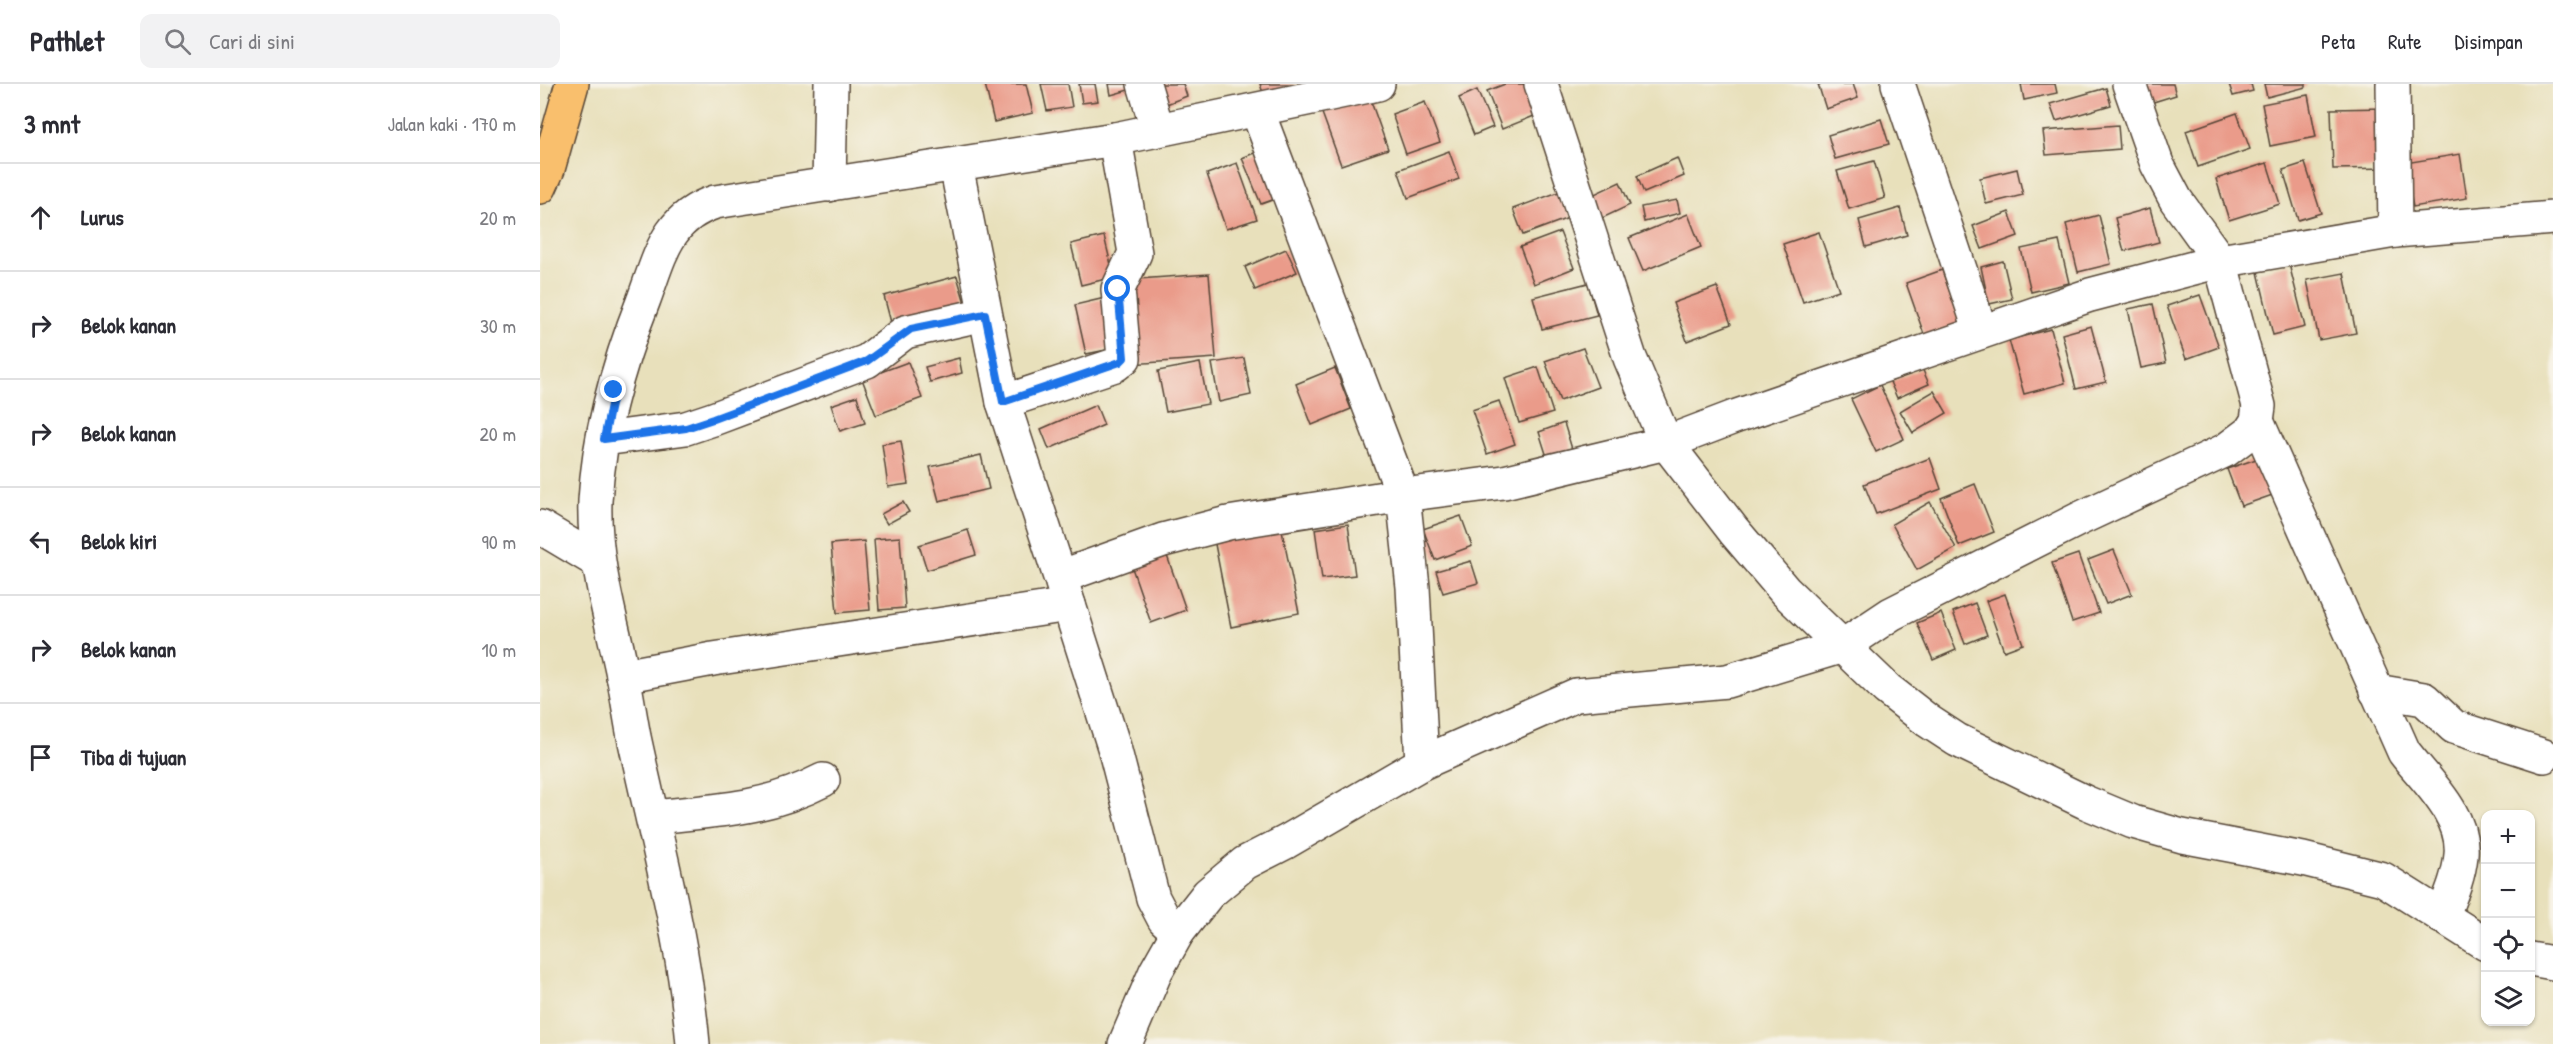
<!DOCTYPE html>
<html lang="id">
<meta charset="utf-8">
<style>
:root{--surface:#fff;--page:#f2f2f3;--text:#2b2b33;--muted:#7c7c81;--line:#e1e1e2}
body{margin:0;font-family:"Patrick Hand",sans-serif;background:var(--page);color:var(--text)}
.controls{position:absolute;right:18px;bottom:18px;display:grid;overflow:hidden;border-radius:12px;box-shadow:0 2px 4px #0004}
.controls button{width:54px;height:54px;display:grid;place-items:center;padding:0;border:0;border-bottom:2px solid var(--line);background:var(--surface);color:var(--text);font:30px sans-serif}
.stop{position:absolute;width:18px;height:18px;margin:-14px;border:4px solid #1a73e8;border-radius:50%;background:#fff}
.stop.end{background:#1a73e8;border-color:#fff;box-shadow:0 2px 6px #0008}
.list{margin:0;padding:0;list-style:none}
h2{display:flex;justify-content:space-between;align-items:center;height:78px;margin:0;padding:0 24px;font-size:26px}
h2 small{font-size:20px;font-weight:400;color:var(--muted)}
.list li{display:grid;grid-template-columns:39px 1fr auto;gap:18px;align-items:center;box-sizing:border-box;height:108px;padding:0 24px;border-top:2px solid var(--line)}
.list b{display:block;font-size:22px;white-space:nowrap}
.list em{font-size:20px;font-style:normal;color:var(--muted)}
.icon{flex:none;width:33px;height:33px;fill:none;stroke:currentColor;stroke-width:2;stroke-linecap:round;stroke-linejoin:round}
.map{position:relative;flex:none;width:2013px;height:960px;overflow:hidden}
header{display:flex;align-items:center;gap:36px;box-sizing:border-box;height:84px;padding:0 30px;background:var(--surface);border-bottom:2px solid var(--line)}
header strong{font-size:28px}
nav{display:flex;gap:33px;margin-inline-start:auto;font-size:21px}
.search{width:420px;height:54px;background:var(--page);display:flex;align-items:center;gap:15px;box-sizing:border-box;padding:0 21px;border-radius:12px;color:var(--muted);font-size:22px}
main{display:flex}
aside{flex:1;background:var(--surface)}
.map>svg:first-child{display:block}
</style>
<header>
<strong>Pathlet</strong>
<div class="search"><svg class="icon" aria-label="search" viewBox="0 0 24 24"><circle cx="10" cy="10" r="6"/><path d="M15 15l6 6"/></svg>Cari di sini</div>
<nav><a>Peta</a><a>Rute</a><a>Disimpan</a></nav>
</header>
<main>
<aside>
<h2>3 mnt<small>Jalan kaki · 170 m</small></h2>
<ul class="list">
<li><svg class="icon" aria-label="ahead" viewBox="0 0 24 24"><path d="M12 20V5M6 11l6-6 6 6"/></svg><div><b>Lurus</b></div><em>20 m</em></li>
<li><svg class="icon" aria-label="right" viewBox="0 0 24 24"><path d="M7 20v-9h11M14 6l5 5-5 5"/></svg><div><b>Belok kanan</b></div><em>30 m</em></li>
<li><svg class="icon" aria-label="right" viewBox="0 0 24 24"><path d="M7 20v-9h11M14 6l5 5-5 5"/></svg><div><b>Belok kanan</b></div><em>20 m</em></li>
<li><svg class="icon" aria-label="left" viewBox="0 0 24 24"><path d="M17 20v-9H6M10 6l-5 5 5 5"/></svg><div><b>Belok kiri</b></div><em>90 m</em></li>
<li><svg class="icon" aria-label="right" viewBox="0 0 24 24"><path d="M7 20v-9h11M14 6l5 5-5 5"/></svg><div><b>Belok kanan</b></div><em>10 m</em></li>
<li><svg class="icon" aria-label="arrive" viewBox="0 0 24 24"><path d="M6 21V4h12l-3 4 3 4H6"/></svg><div><b>Tiba di tujuan</b></div></li>
</ul>
</aside>
<div class="map">
<svg width="2013" height="960" viewBox="0 0 2013 960">
<rect width="100%" height="100%" fill="#f7f3e8"/>
<filter id="ink" filterUnits="userSpaceOnUse"><feTurbulence type="fractalNoise" baseFrequency=".0167" numOctaves="2"/><feDisplacementMap in="SourceGraphic" scale="12" xChannelSelector="R" yChannelSelector="G"/><feConvolveMatrix kernelMatrix="1 2 1 2 8 2 1 2 1" color-interpolation-filters="sRGB"/></filter>
<filter id="wash" filterUnits="userSpaceOnUse"><feTurbulence type="fractalNoise" baseFrequency=".008" numOctaves="4" result="noise"/><feDisplacementMap in="SourceGraphic" scale="24" xChannelSelector="R" yChannelSelector="G"/><feGaussianBlur stdDeviation="1.35" result="paint"/><feColorMatrix in="noise" values="0 0 0 0 0 0 0 0 0 0 0 0 0 0 0 0 0 1.4 0 .05"/><feComposite in="paint" operator="in"/></filter>
<g filter="url(#wash)">
<rect width="100%" height="100%" fill="#e8e0bb"/>
<g id="blocks">
<g fill="#ea9b8a">
<polygon points="445,0 486,0 493,29 454,38"/>
<polygon points="501,0 528,0 532,23 507,27"/>
<polygon points="539,0 555,0 558,17 542,19"/>
<polygon points="569,0 591,0 592,5 571,11"/>
<polygon points="610,0 643,0 647,12 619,23"/>
<polygon points="720,0 757,0 724,12"/>
<polygon points="965,0 992,0 1004,28 962,45 947,7"/>
<polygon points="1278,0 1313,0 1318,14 1286,25"/>
<polygon points="1481,0 1515,0 1517,9 1484,16"/>
<polygon points="1600,0 1633,0 1636,11 1607,20"/>
<polygon points="1689,0 1711,0 1713,7 1693,12"/>
<polygon points="1724,0 1766,0 1766,3 1727,13"/>
<polygon points="1566,4 1571,21 1516,37 1510,20"/>
<polygon points="937,6 953,43 934,51 919,14"/>
<polygon points="1768,11 1776,53 1730,62 1722,20"/>
<polygon points="829,12 848,65 801,81 782,29"/>
<polygon points="885,18 900,58 866,70 852,30"/>
<polygon points="1848,24 1850,84 1793,85 1791,25"/>
<polygon points="1697,29 1710,65 1658,83 1646,47"/>
<polygon points="1341,35 1349,60 1295,75 1288,51"/>
<polygon points="1578,41 1580,65 1506,71 1503,47"/>
<polygon points="719,67 738,114 721,120 702,74"/>
<polygon points="909,67 919,95 868,114 858,86"/>
<polygon points="1920,70 1927,114 1873,123 1865,79"/>
<polygon points="1137,74 1144,92 1104,109 1097,92"/>
<polygon points="1334,77 1345,114 1309,125 1297,87"/>
<polygon points="697,79 717,135 686,145 667,90"/>
<polygon points="1727,79 1740,120 1689,136 1676,95"/>
<polygon points="1765,79 1781,129 1758,136 1743,86"/>
<polygon points="1477,85 1483,111 1446,120 1440,94"/>
<polygon points="1080,98 1090,121 1058,136 1048,113"/>
<polygon points="1021,107 1031,133 983,151 973,125"/>
<polygon points="1137,116 1140,129 1104,138 1101,123"/>
<polygon points="1360,124 1367,151 1326,163 1319,136"/>
<polygon points="1610,124 1619,158 1584,167 1575,134"/>
<polygon points="1469,128 1478,152 1442,165 1433,142"/>
<polygon points="1148,130 1161,163 1103,187 1089,154"/>
<polygon points="1559,131 1571,180 1538,188 1526,140"/>
<polygon points="1020,148 1034,184 994,200 980,163"/>
<polygon points="1279,148 1299,206 1263,218 1243,160"/>
<polygon points="564,152 574,193 541,201 531,160"/>
<polygon points="1519,157 1529,199 1491,208 1481,165"/>
<polygon points="746,165 757,188 715,206 705,183"/>
<polygon points="1463,177 1472,215 1449,220 1441,183"/>
<polygon points="1749,180 1765,243 1733,251 1718,188"/>
<polygon points="1402,186 1421,240 1385,253 1366,199"/>
<polygon points="1804,189 1816,249 1779,256 1767,196"/>
<polygon points="669,190 676,274 591,280 584,196"/>
<polygon points="417,192 427,226 353,246 344,212"/>
<polygon points="1048,199 1057,231 1002,245 993,213"/>
<polygon points="1177,203 1191,240 1147,257 1133,219"/>
<polygon points="1660,211 1679,263 1646,275 1627,222"/>
<polygon points="565,214 576,264 546,270 535,221"/>
<polygon points="1613,220 1626,279 1601,284 1588,225"/>
<polygon points="1551,242 1566,298 1536,305 1522,250"/>
<polygon points="1511,245 1525,299 1484,310 1469,256"/>
<polygon points="1043,264 1058,303 1020,317 1005,277"/>
<polygon points="419,274 422,289 390,298 385,283"/>
<polygon points="704,274 711,311 679,318 672,279"/>
<polygon points="368,278 382,314 336,331 322,295"/>
<polygon points="660,279 668,320 626,328 618,287"/>
<polygon points="998,283 1013,329 979,339 965,294"/>
<polygon points="795,284 811,325 772,341 756,300"/>
<polygon points="1382,284 1389,300 1357,314 1350,298"/>
<polygon points="1340,301 1364,355 1336,368 1311,315"/>
<polygon points="1394,307 1407,329 1373,349 1360,327"/>
<polygon points="317,312 325,339 300,347 291,321"/>
<polygon points="959,317 975,360 947,370 932,326"/>
<polygon points="556,321 564,341 509,365 501,345"/>
<polygon points="1024,339 1032,365 1007,373 999,348"/>
<polygon points="361,357 368,400 348,403 342,360"/>
<polygon points="441,371 449,405 399,417 390,383"/>
<polygon points="1728,371 1741,408 1701,422 1687,385"/>
<polygon points="1390,374 1401,405 1336,430 1324,400"/>
<polygon points="1435,400 1454,448 1419,462 1401,414"/>
<polygon points="363,418 369,428 347,440 341,430"/>
<polygon points="1390,418 1416,464 1377,486 1352,440"/>
<polygon points="921,432 932,462 895,476 883,445"/>
<polygon points="808,440 815,491 782,495 775,445"/>
<polygon points="741,442 759,529 691,543 674,455"/>
<polygon points="428,446 436,471 387,486 379,461"/>
<polygon points="360,453 365,524 339,526 334,455"/>
<polygon points="324,457 330,526 297,529 291,460"/>
<polygon points="625,466 646,526 611,539 590,478"/>
<polygon points="1574,466 1592,510 1566,520 1548,476"/>
<polygon points="1538,470 1559,529 1532,538 1512,479"/>
<polygon points="931,477 938,499 903,509 896,487"/>
<polygon points="1465,510 1483,560 1464,567 1446,517"/>
<polygon points="1435,519 1447,551 1425,560 1413,528"/>
<polygon points="1401,529 1416,566 1393,576 1377,539"/>
</g>
</g>
</g>
<g filter="url(#ink)">
<use href="#blocks" fill-opacity="0" stroke="#554536" stroke-width="1.5"/>
<g fill="none" stroke-linecap="round" stroke-linejoin="round">
<g stroke="#554536" stroke-width="36">
<g id="minor">
<polyline points="604,0 617,44"/>
<polyline points="1001,0 1090,274 1126,359 1194,447 1245,507 1347,605 1388,637 1417,656 1545,718 1593,738 1642,752 1763,775 1843,795 1946,860"/>
<polyline points="1358,0 1441,248"/>
<polyline points="1853,0 1855,147"/>
<polyline points="717,26 863,411 873,503 882,679"/>
<polyline points="416,81 463,318 520,493 623,456 688,439 863,411 964,398 1126,359 1197,332 1550,211 1680,177 1855,147 2013,134"/>
<polyline points="289,101 291,0"/>
<polyline points="463,318 575,281 584,274 578,205 595,169 575,55"/>
<path d="M1717,337l147,331c22,29 61,63 57,103 -2,22 -11,42 -19,62"/>
<polyline points="64,355 146,344 173,335 327,277 365,248 445,230"/>
<polyline points="0,443 57,477"/>
<polyline points="522,499 574,663 613,814 624,835 638,848"/>
<polyline points="83,592 173,575 529,521"/>
<polyline points="1836,607 1884,615 1914,643 2004,672"/>
<path d="M114,733c63,-7 111,-7 169,-37"/>
<polyline points="1990,875 2013,879"/>
<path d="M153,960c-9,-104 -37,-205 -59,-307 -4,-21 -7,-42 -11,-62 -12,-58 -30,-114 -28,-174 4,-69 24,-139 49,-202 16,-43 23,-82 71,-97l400,-63 263,-55"/>
<polyline points="585,960 616,887 638,848 668,810 705,779 746,758 882,679 1036,611 1187,597 1303,562 1351,530 1541,434 1686,366 1710,348 1717,337 1719,322 1680,177 1636,116 1617,80 1589,0"/>
</g>
</g>
<g stroke="#554536" stroke-width="36">
<polyline id="highway" points="0,103 8,85 32,0"/>
</g>
<use href="#minor" stroke="#fff" stroke-width="33"/>
<use href="#highway" stroke="#f9bf6d" stroke-width="33"/>
</g>
</g>
<g fill="none" stroke-linecap="round" stroke-linejoin="round" filter="url(#ink)">
<polyline stroke="#1a73e8" stroke-width="8" points="74,306 64,355 146,344 173,335 327,277 371,245 445,230 463,318 580,278 584,274 578,205"/>
</g>
</svg>
<div class="controls">
<button>+</button>
<button>−</button>
<button><svg class="icon" aria-label="locate" viewBox="0 0 24 24"><circle cx="12" cy="12" r="6"/><path d="M12 2v4M12 18v4M2 12h4M18 12h4"/></svg></button>
<button><svg class="icon" aria-label="layers" viewBox="0 0 24 24"><path d="M12 4l9 5-9 5-9-5zM3 14l9 5 9-5"/></svg></button>
</div>
<div class="stop" style="left:578px;top:205px"></div>
<div class="stop end" style="left:74px;top:306px"></div>
</div>
</main>
